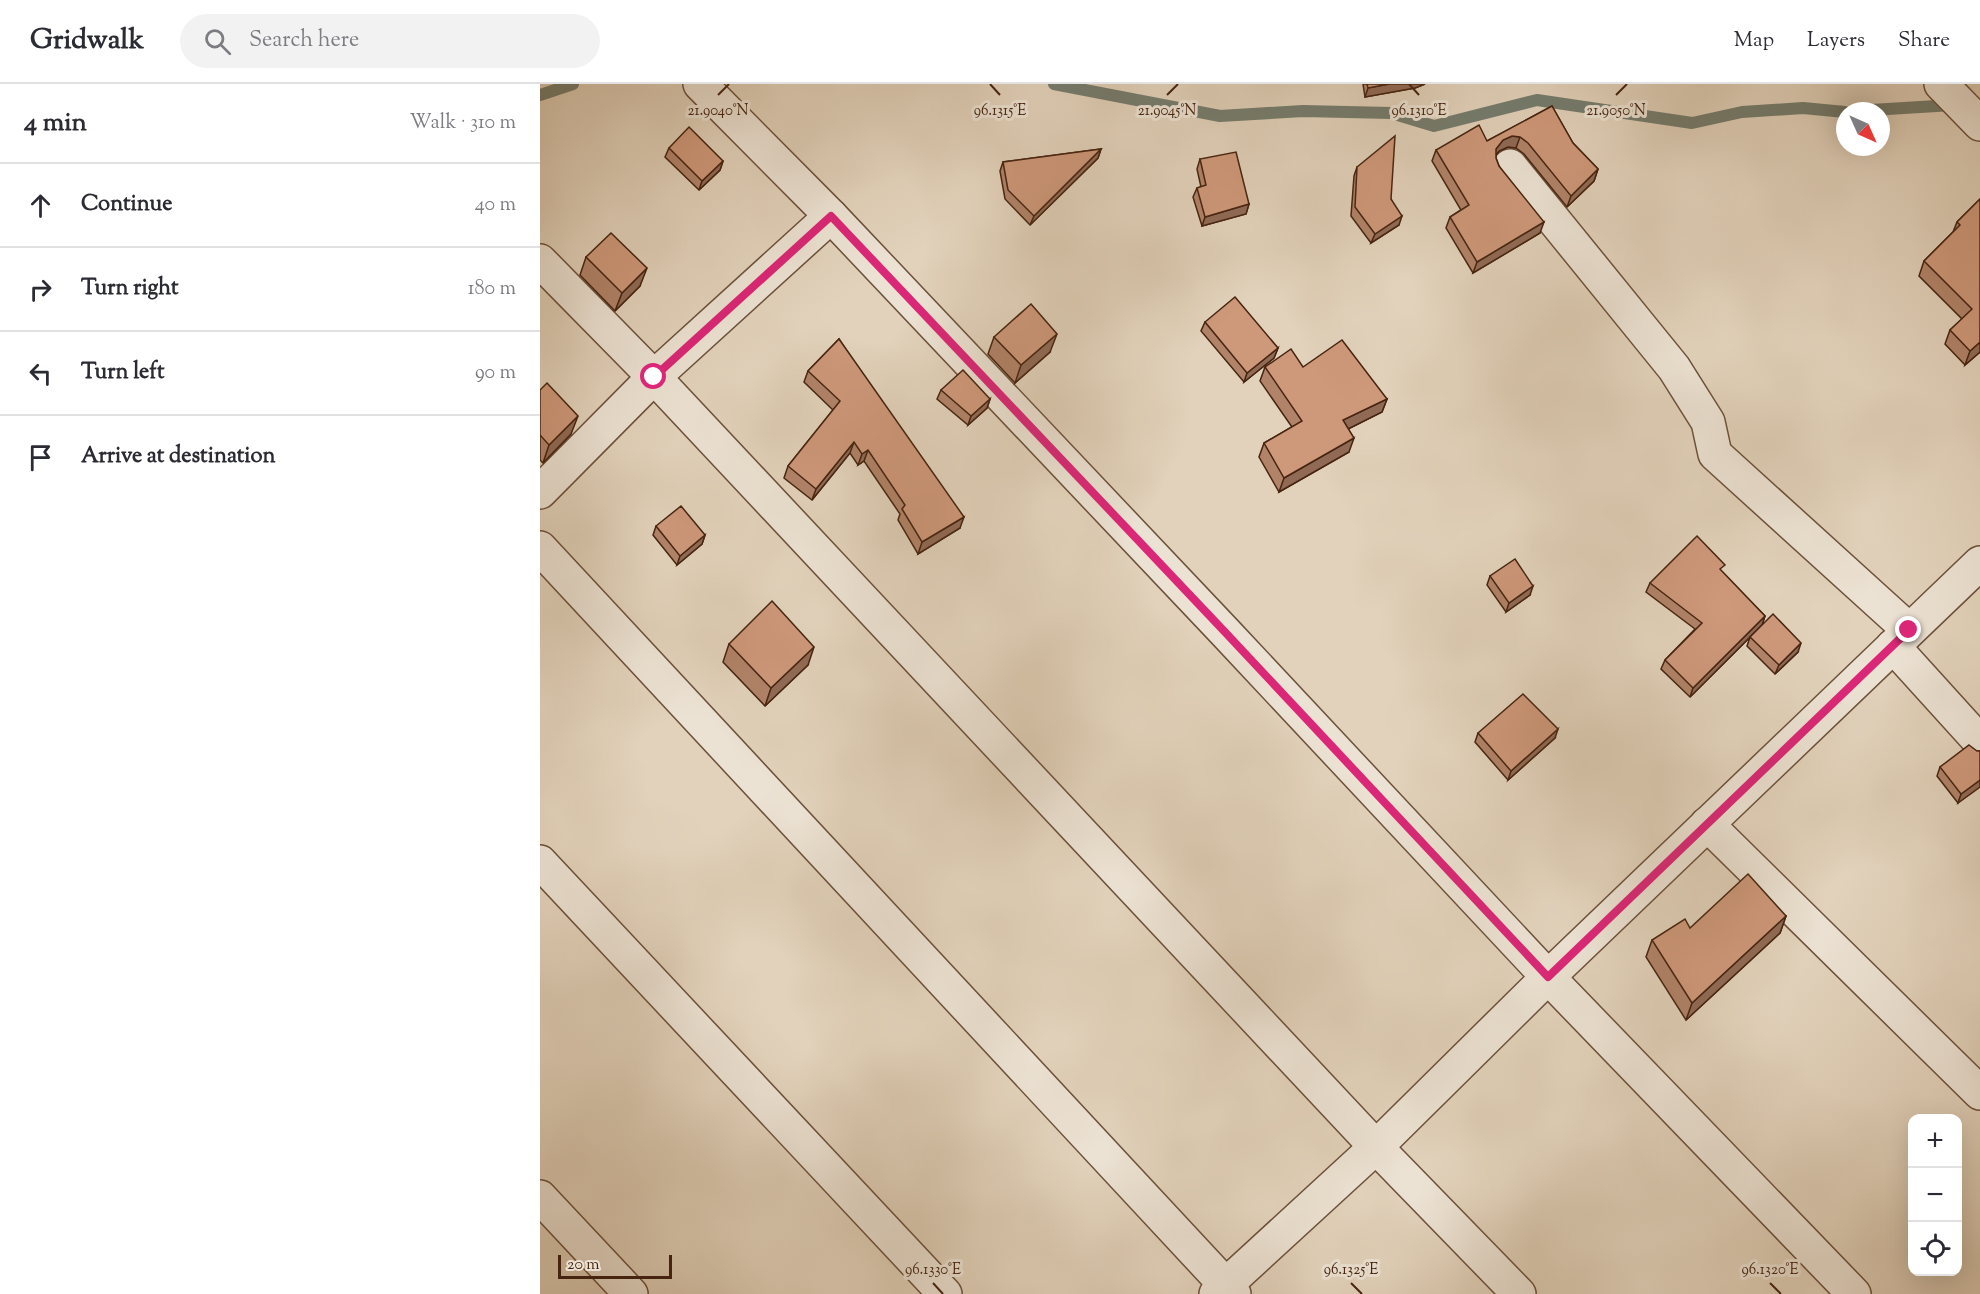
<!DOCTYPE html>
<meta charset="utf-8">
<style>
:root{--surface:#fff;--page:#f2f2f3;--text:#2b2b33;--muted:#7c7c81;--line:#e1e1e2}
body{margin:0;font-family:"Sorts Mill Goudy",serif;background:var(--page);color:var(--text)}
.controls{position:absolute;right:18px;bottom:18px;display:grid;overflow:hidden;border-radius:12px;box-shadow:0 6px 24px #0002}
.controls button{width:54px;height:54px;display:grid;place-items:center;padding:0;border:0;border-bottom:2px solid var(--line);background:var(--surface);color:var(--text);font:30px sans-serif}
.compass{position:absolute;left:1296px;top:18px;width:54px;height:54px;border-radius:50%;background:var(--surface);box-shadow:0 6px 24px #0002;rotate:135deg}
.scale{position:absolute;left:18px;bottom:15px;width:114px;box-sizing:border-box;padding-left:6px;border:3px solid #462410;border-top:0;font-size:16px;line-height:21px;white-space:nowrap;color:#462410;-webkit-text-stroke:4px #ece2d3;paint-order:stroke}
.stop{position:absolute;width:18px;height:18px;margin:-14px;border:4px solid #db2777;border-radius:50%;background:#fff}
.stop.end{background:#db2777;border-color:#fff;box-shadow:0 2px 6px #0008}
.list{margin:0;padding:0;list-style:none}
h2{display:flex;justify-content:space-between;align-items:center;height:78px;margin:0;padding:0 24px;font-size:26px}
h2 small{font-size:20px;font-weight:400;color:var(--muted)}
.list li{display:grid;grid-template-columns:39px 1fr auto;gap:18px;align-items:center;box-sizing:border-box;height:84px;padding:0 24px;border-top:2px solid var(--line)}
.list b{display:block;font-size:22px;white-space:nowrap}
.list em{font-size:20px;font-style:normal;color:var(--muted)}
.icon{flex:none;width:33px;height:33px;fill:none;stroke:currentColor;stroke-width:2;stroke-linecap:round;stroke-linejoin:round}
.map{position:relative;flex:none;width:1440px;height:1210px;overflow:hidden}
header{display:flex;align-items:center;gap:36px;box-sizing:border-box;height:84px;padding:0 30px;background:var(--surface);border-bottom:2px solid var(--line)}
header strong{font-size:28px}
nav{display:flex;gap:33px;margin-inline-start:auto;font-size:21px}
.search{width:420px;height:54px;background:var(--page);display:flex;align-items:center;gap:15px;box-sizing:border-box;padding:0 21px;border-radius:33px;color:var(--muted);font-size:22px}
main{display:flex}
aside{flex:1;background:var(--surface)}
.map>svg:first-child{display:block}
</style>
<header>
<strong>Gridwalk</strong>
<div class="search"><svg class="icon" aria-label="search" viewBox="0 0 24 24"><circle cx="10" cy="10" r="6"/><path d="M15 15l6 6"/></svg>Search here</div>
<nav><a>Map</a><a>Layers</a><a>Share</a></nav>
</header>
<main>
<aside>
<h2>4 min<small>Walk · 310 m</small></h2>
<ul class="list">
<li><svg class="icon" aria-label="ahead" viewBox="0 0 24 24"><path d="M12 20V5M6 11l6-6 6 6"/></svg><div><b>Continue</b></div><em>40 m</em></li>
<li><svg class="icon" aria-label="right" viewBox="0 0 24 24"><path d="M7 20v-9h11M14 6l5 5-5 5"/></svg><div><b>Turn right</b></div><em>180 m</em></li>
<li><svg class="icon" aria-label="left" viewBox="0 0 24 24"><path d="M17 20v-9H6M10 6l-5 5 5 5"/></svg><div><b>Turn left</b></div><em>90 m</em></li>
<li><svg class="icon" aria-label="arrive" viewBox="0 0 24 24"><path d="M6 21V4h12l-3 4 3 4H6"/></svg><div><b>Arrive at destination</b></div></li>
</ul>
</aside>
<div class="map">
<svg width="1440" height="1210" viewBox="0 0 1440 1210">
<rect width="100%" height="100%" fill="#e2d2bb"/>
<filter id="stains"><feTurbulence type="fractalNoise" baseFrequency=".00333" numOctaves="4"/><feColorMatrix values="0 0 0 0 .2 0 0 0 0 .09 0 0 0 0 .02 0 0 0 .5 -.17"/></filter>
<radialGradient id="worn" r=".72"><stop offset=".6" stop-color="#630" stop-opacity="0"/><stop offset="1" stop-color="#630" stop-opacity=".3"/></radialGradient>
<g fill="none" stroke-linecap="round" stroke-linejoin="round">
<g stroke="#757d6f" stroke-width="12">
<polyline points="514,0 680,32 763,27 851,29 894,42 997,16 1152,39 1202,28 1263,24 1305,28"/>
<polyline points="0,11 33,0"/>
<polyline points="1315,27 1413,21"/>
</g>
<g stroke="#6d503b" stroke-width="36">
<g id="minor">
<polyline points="1401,0 1440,40"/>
<polyline points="970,82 1134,284 1168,338 1175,370 1369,546"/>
<polyline points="291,132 684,547 1008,893 1314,1210"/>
<polyline points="0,177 114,293 836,1063 979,1210"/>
<polyline points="0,408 114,293 291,132 160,0"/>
<polyline points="0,464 694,1210"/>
<polyline points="1353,562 1440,658"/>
<polyline points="1167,740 1440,1009"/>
<polyline points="0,778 405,1210"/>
<polyline points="0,1113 91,1210"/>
<polyline points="676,1210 836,1063 1008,893 1440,479"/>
</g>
</g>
<use href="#minor" stroke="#ece2d3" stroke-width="33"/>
</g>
<g fill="#b18369" stroke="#462410" stroke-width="1.5">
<polygon points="823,0 885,0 875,4 825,13"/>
<polygon points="1012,22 1033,59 1058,85 1054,97 1027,123 984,70 976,64 968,63 959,67 956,71 956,74 959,82 1000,149 933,189 906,144 910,133 921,126 892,77 896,66 947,57"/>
<polygon points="129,64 183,77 180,86 159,106 125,73"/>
<polygon points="561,65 558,74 490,141 465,115 460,87 463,78"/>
<polygon points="660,75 709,120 706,130 662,142 653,113 657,104 661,103 657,85"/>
<polygon points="817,83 851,115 859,141 831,159 811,132 814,92"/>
<polygon points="1440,115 1440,268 1425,281 1405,260 1410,246 1422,235 1379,192 1384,177 1413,148 1417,138"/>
<polygon points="46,173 100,202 75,227 40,191"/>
<polygon points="665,238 738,264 734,274 704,298 661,247"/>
<polygon points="454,253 510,268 475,299 448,270"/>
<polygon points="299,255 420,444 378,470 358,436 360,430 324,377 318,381 310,369 272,416 244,394 248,382 293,326 264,298 268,287"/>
<polygon points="725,283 763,283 847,315 842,328 808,345 809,368 739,408 719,373 724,359 752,343 720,297"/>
<polygon points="0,306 31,350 3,379 0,376"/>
<polygon points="401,306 450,315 447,324 428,341 397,315"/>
<polygon points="116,442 165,451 162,460 137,481 113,451"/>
<polygon points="1182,488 1225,532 1222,541 1150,613 1121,585 1125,576 1155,545 1106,508 1110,499"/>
<polygon points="950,492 990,511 966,528 947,501"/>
<polygon points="1210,553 1258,568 1235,590 1207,562"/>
<polygon points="189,560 268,581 225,622 183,578"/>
<polygon points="938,649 1015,654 968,696 935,658"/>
<polygon points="1437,667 1440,667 1418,719 1397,692 1400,683"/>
<polygon points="1246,832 1240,849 1146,936 1106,873 1112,856 1150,844"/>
</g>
<g fill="#906a55" stroke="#462410" stroke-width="1.5">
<polygon points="849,0 885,0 875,4 825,13 828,4"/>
<polygon points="972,52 980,53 976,64 968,63 959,67 952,76 956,65 963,56"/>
<polygon points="561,65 558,74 490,141 494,132"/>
<polygon points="183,77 180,86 159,106 162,97"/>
<polygon points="1058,85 1054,97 1027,123 1031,112"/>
<polygon points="709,120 706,130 662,142 665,133"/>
<polygon points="862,132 859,141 831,159 835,150"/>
<polygon points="1004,138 1000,149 933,189 937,178"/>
<polygon points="107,184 100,202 75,227 82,209"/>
<polygon points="517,250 510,268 475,299 481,281"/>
<polygon points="1440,258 1440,268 1425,281 1430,267"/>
<polygon points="738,264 734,274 704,298 707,289"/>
<polygon points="450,315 447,324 428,341 431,332"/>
<polygon points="847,315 842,328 798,350 803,336"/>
<polygon points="38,332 31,350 3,379 9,361"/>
<polygon points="814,354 809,368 739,408 744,394"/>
<polygon points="314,358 310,369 272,416 276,405"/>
<polygon points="328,366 324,377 318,381 322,370"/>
<polygon points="424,433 420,444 378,470 382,458"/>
<polygon points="165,451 162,460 137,481 140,472"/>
<polygon points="993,502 990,511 966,528 969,519"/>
<polygon points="1225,532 1222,541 1150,613 1153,604"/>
<polygon points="1261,559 1258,568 1235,590 1239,581"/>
<polygon points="274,563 268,581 225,622 231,604"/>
<polygon points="1018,645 1015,654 968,696 971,687"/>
<polygon points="1440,696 1440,703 1418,719 1421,710"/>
<polygon points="1246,832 1240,849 1146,936 1152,919"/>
</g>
<g fill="#ce987a" stroke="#462410" stroke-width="1.5">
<polygon points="827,0 849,0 828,4"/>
<polygon points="1012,22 1033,59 1058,85 1031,112 988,59 980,53 972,52 963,56 956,65 956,74 959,82 1004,138 937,178 910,133 929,121 896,66 939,41 947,57"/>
<polygon points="149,43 183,77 162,97 129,64"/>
<polygon points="855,52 851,115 862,132 835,150 815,123 817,83"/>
<polygon points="561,65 494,132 468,106 463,78"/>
<polygon points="696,68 709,120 665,133 657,104 666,101 660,75"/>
<polygon points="1440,115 1440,258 1430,267 1410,246 1432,225 1384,177 1420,141 1417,138"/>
<polygon points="71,149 107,184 82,209 46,173"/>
<polygon points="695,213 738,264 707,289 665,238"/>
<polygon points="491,220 517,250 481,281 454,253"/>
<polygon points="299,255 424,433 382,458 362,425 365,421 328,366 322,370 314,358 276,405 248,382 300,317 268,287"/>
<polygon points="802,256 847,315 803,336 814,354 744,394 724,359 762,337 725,283 751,265 763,283"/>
<polygon points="423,286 450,315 431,332 401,306"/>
<polygon points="7,299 38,332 9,361 0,351 0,306"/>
<polygon points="141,422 165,451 140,472 116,442"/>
<polygon points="1157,452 1185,481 1180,485 1225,532 1153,604 1125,576 1162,539 1110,499"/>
<polygon points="975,475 993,502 969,519 950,492"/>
<polygon points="232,517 274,563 231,604 189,560"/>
<polygon points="1233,530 1261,559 1239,581 1210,553"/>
<polygon points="983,610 1018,645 971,687 938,649"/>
<polygon points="1429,661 1437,667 1440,667 1440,696 1421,710 1400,683"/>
<polygon points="1208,790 1246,832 1152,919 1112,856 1145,835 1150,844"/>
</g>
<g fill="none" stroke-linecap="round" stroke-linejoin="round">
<polyline stroke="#db2777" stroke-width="8" points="114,293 291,132 684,547 1008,893 1369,546"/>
</g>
<path fill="none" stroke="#462410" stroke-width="2" d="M450,0l10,11M869,0l10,11M178,11l11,-11M627,11l11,-11M1076,11l11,-11M393,1199l10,11M811,1199l11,11M1230,1199l11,11"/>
<g font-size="15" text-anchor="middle" fill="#462410" stroke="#ece2d3" stroke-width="6" stroke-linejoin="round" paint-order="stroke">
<text x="178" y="31">21.9040°N</text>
<text x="460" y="31">96.1315°E</text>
<text x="627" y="31">21.9045°N</text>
<text x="879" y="31">96.1310°E</text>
<text x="1076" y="31">21.9050°N</text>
<text x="393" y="1190">96.1330°E</text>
<text x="811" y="1190">96.1325°E</text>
<text x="1230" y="1190">96.1320°E</text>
</g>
<rect width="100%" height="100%" filter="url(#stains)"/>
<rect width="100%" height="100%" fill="url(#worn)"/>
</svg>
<div class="controls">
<button>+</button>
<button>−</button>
<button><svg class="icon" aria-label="locate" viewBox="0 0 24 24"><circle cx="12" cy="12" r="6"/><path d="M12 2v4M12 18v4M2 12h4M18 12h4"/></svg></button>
</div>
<svg class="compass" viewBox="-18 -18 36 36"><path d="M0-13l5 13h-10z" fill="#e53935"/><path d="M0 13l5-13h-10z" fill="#7c7c81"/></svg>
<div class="scale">20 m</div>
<div class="stop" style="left:114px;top:293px"></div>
<div class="stop end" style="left:1369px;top:546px"></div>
</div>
</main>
